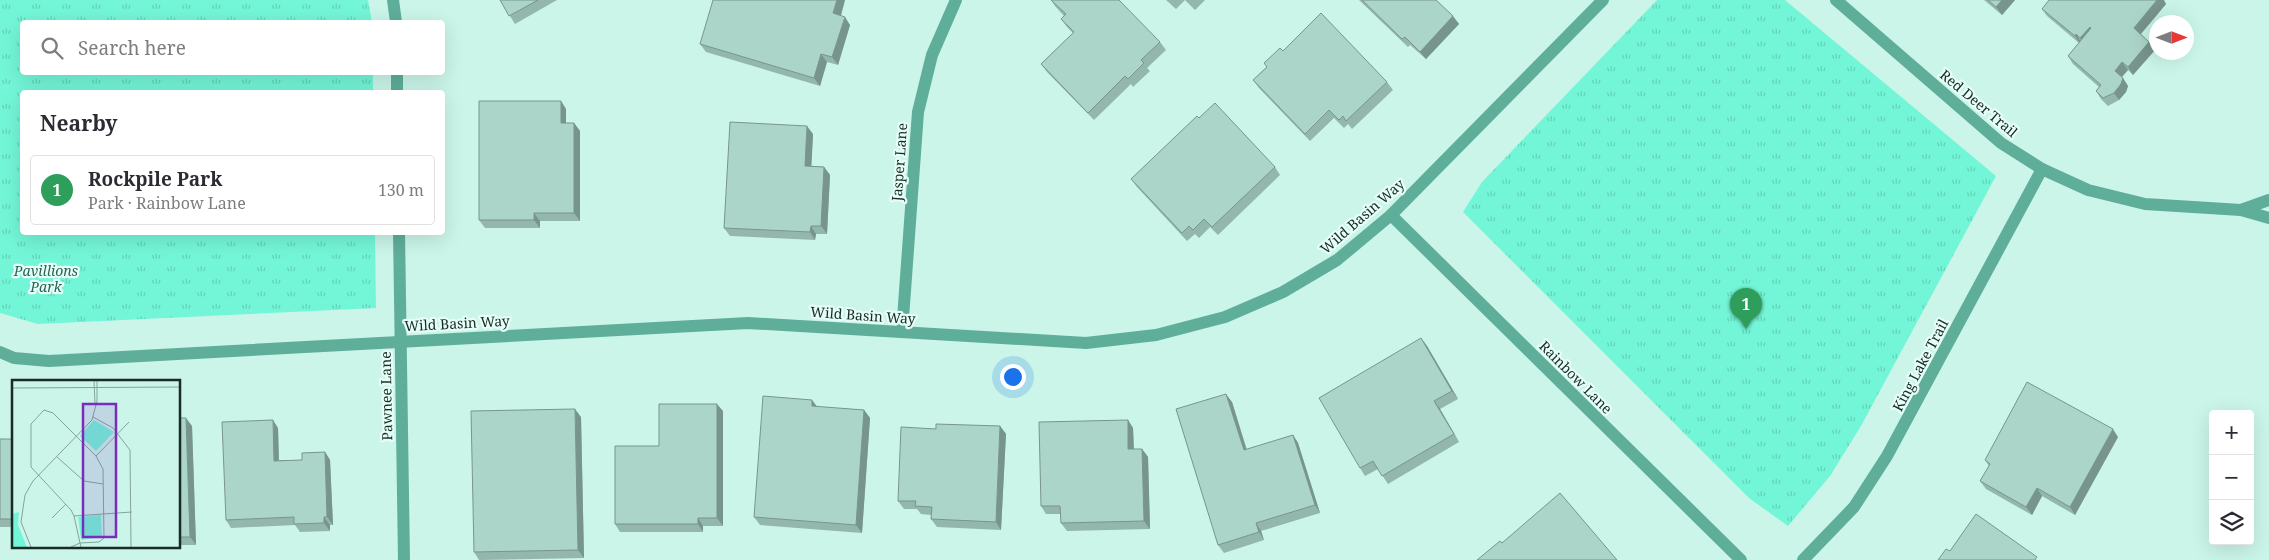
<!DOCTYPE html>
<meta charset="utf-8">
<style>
:root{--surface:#fff;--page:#f7f7f7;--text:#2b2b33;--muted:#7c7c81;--line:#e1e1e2;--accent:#111827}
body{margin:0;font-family:"Noto Serif",serif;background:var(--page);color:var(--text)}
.controls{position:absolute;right:15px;bottom:15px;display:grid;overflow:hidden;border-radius:5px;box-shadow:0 5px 20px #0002}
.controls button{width:45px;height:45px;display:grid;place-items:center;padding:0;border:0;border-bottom:1px solid var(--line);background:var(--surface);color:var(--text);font:25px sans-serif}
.compass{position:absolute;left:2149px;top:15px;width:45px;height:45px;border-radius:50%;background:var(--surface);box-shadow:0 5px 20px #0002;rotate:90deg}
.you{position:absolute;left:1012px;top:376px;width:18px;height:18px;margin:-12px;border:4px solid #fff;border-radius:50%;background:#1a73e8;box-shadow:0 0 0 8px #1a73e833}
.badge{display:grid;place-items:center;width:32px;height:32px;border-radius:50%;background:var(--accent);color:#fff;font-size:16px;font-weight:700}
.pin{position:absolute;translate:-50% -41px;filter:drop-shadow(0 1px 2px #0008)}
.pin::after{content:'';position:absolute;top:26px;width:18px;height:15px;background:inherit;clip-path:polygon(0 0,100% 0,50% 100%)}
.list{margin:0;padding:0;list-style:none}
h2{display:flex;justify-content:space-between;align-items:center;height:65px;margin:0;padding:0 20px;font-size:21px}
h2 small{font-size:16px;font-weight:400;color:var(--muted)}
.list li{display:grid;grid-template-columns:32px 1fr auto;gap:15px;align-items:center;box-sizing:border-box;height:70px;margin:0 10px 10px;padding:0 10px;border:1px solid var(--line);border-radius:5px}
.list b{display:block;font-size:19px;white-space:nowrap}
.list p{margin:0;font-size:16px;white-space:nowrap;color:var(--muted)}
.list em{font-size:16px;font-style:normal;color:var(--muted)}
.icon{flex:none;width:28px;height:28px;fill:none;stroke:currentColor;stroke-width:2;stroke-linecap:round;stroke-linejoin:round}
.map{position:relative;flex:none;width:2269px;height:560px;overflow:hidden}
.search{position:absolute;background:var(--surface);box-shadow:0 5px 20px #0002;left:20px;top:20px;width:425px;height:55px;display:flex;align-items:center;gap:12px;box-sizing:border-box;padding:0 18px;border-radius:5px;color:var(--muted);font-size:19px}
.panel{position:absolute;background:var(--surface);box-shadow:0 5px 20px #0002;left:20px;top:90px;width:425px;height:145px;border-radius:5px}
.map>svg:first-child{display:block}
</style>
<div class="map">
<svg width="2269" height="560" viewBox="0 0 2269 560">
<defs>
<pattern id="park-tufts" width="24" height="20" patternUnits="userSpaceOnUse" patternTransform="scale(1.25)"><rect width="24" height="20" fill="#73f6d7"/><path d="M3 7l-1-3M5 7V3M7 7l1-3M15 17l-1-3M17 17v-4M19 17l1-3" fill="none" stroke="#63d3b8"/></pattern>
</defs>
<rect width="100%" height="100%" fill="#cbf5e9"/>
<g fill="url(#park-tufts)">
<polygon points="0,0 368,0 372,22 22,22 22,72 373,73 373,92 22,92 22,232 375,233 376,308 38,324 0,313"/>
<polygon points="1657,0 1785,0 1996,176 1861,426 1830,476 1788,526 1749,498 1463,212 1482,182"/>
</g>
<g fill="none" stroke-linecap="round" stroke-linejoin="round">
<g stroke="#5fae9a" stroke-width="12">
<polyline points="393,0 396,22"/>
<polyline points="1836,0 2001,143 2042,169 2088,190 2145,204 2241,210 2269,218"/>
<polyline points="397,72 397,92"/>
<polyline points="2241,210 2269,200"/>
<polyline points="1391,215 1741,560"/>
<polyline points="399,232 404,560"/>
<polyline points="902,332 918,112 932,55 956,0"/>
<polyline points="0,352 14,358 49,361 748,323 1086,343 1156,335 1225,317 1283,292 1337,260 1391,215 1603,0"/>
<polyline points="1803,560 1854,507 1887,456 2042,169"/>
</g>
</g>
<g fill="#94b7ad">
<polygon points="500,0 557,0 515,24"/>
<polygon points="845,0 841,16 850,25 838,65 827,62 820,86 706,52 700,44"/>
<polygon points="1051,0 1160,42 1166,50 1147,68 1150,71 1133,87 1131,84 1094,120 1047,72 1041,64 1073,33 1067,27 1061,19 1064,16 1055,6"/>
<polygon points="1166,0 1205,0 1195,10 1185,0 1176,9"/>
<polygon points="1359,0 1436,0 1459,24 1426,59 1410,45 1408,47"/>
<polygon points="1984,0 2015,0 2002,15"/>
<polygon points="2166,4 2141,34 2155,50 2133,75 2128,70 2122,77 2128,86 2126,92 2119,100 2108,106 2101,99 2096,91 2099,87 2073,64 2068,56 2079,43 2047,16 2042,9"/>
<polygon points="1283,51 1387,82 1393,90 1352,129 1348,124 1344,128 1334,118 1310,141 1259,88 1253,80"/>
<polygon points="561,101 566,109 566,123 574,123 580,131 580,221 540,221 540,228 485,228 479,220"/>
<polygon points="1199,118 1275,167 1280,175 1218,235 1210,227 1199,238 1195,234 1187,241 1137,187 1131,179"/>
<polygon points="813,134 811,166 824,167 830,175 827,234 816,234 815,240 730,236 724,228"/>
<polygon points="1421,338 1427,346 1458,399 1440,409 1459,442 1388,484 1378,469 1365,476 1360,468"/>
<polygon points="812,400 817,407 864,410 870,418 862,533 760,525 754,517"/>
<polygon points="1232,402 1247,450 1293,435 1298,443 1320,513 1261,531 1264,540 1224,553 1218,545"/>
<polygon points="723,411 723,526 703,526 703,532 620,532 615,524"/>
<polygon points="581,417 584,558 479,560 474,552"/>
<polygon points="179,418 192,426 196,545 179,545"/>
<polygon points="1128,420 1133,428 1134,449 1142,449 1148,457 1150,529 1067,531 1061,523 1061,514 1046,514 1041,506"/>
<polygon points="1000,426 1006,434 1001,530 937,527 931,519 931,515 921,514 917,509 904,509 898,501 936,429"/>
<polygon points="278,428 279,460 302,460 325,452 330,460 333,525 330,525 330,531 300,532 295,525 231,528 226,520"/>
<polygon points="2118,437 2075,515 2042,496 2032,515 1986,489 1980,481 1989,466 1985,460"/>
<rect x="0" y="439" width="14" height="88"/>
<polygon points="88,546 148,546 89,548"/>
</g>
<g fill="#78958d">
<polygon points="837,0 845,0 839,21 833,13"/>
<polygon points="2002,0 2015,0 2002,15 1996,7"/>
<polygon points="2157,0 2164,0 2166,4 2139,36 2134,28"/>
<polygon points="1453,16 1459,24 1426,59 1420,52"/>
<polygon points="845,17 850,25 838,65 832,57"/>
<polygon points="2090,27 2095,35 2085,46 2080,38"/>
<polygon points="2076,34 2081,42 2080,44 2075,36"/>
<polygon points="2149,42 2155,50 2133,75 2128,67"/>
<polygon points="821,54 827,62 820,86 814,78"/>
<polygon points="2122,62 2128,70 2120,79 2115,71"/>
<polygon points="2123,78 2128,86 2126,92 2119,100 2114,93"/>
<polygon points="561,101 566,109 566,131 561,123"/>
<polygon points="574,123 580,131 580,221 574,213"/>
<polygon points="807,126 813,134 811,174 805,166"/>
<polygon points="824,167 830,175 827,234 821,226"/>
<polygon points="534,213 540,221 540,228 534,220"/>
<polygon points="811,226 816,234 815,240 810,232"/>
<polygon points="1421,338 1427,346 1458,399 1452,391"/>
<polygon points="1226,394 1232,402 1249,458 1244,450"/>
<polygon points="812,400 818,408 812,406"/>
<polygon points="1434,401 1440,409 1459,442 1454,434"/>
<polygon points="717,404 723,411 723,526 717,518"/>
<polygon points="575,409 581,417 584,558 578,550"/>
<polygon points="864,410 870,418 862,533 856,525"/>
<polygon points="186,418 192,426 196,545 190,537"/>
<polygon points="273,420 278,428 279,469 274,461"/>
<polygon points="1128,420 1133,428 1134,457 1128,449"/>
<polygon points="1000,426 1006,434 1001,530 996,522"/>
<polygon points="2113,429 2118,437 2075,515 2070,507"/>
<polygon points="1293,435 1298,443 1320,513 1315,505"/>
<polygon points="1142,449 1148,457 1150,529 1144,521"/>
<polygon points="325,452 330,460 333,525 327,517"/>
<polygon points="2037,488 2042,496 2032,515 2026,507"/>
<polygon points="324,517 330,525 330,531 324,523"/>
<polygon points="698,518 703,526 703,532 698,524"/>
<polygon points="1256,523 1261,531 1264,540 1259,532"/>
</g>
<g fill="#acd5c9" stroke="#78958d">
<polygon points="500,0 538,0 509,16"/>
<polygon points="713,0 837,0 833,13 845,17 832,57 821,54 814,78 700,44"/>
<polygon points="1051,0 1119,0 1160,42 1141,60 1144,63 1128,79 1125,76 1088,113 1041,64 1074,32 1061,19 1066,14"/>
<polygon points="1362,0 1436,0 1453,16 1420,52 1405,37 1402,39"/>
<polygon points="1988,0 2002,0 1996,7"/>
<polygon points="2049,0 2157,0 2134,28 2149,42 2128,67 2122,62 2115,71 2123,78 2121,84 2114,93 2103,98 2096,91 2101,85 2068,56 2091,28 2090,27 2080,38 2076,34 2075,36 2042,9"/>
<polygon points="1321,13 1387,82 1346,121 1343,116 1339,120 1329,110 1305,134 1253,80 1267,67 1264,63 1280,48 1283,51"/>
<polygon points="479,101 561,101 561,123 574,123 574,213 534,213 534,220 479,220"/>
<polygon points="1215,103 1275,167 1212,227 1204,219 1193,230 1189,226 1182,233 1131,179 1197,116 1199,118"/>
<polygon points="730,122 807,126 805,166 824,167 821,226 811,226 810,232 724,228"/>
<polygon points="1421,338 1452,391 1434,401 1454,434 1382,476 1373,461 1360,468 1319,398"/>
<polygon points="2027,382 2113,429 2070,507 2037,488 2026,507 1980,481 1990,464 1985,460"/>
<polygon points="1226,394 1244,450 1293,435 1315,505 1256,523 1259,532 1218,545 1176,409"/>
<polygon points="763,396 812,400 812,406 864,410 856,525 754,517"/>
<polygon points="659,404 717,404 717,518 698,518 698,524 615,524 615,446 659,446"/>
<polygon points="575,409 578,550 474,552 471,411"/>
<polygon points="179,418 186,418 190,537 179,537"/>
<polygon points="273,420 274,461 302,460 302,453 325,452 327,517 324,517 324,523 294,524 294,517 226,520 222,422"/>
<polygon points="1128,420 1128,449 1142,449 1144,521 1061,523 1060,506 1041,506 1039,422"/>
<polygon points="936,424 1000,426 996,522 931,519 932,507 915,506 916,501 898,501 901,427 936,429"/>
<rect x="0" y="439" width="14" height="80"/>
<polygon points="1560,493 1617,560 1477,560 1500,541 1502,543"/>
<polygon points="1976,514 2037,557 2035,560 1938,560 1946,549 1950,551"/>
</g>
<g text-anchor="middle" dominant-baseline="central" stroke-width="4.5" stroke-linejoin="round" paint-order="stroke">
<g font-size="14" fill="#1a2a26" stroke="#e5fef7">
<text transform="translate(1979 103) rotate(40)">Red Deer Trail</text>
<text transform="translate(899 162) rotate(-86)">Jasper Lane</text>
<text transform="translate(1362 216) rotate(-41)">Wild Basin Way</text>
<text transform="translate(863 315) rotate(4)">Wild Basin Way</text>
<text transform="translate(457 323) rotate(-3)">Wild Basin Way</text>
<text transform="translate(1920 365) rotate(-62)">King Lake Trail</text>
<text transform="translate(1576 377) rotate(45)">Rainbow Lane</text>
<text transform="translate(386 396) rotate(-91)">Pawnee Lane</text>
</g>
<g font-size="14" font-style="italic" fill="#296153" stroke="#e5fef7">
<text x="46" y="270">Pavillions<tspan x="46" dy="16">Park</tspan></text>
</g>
</g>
<g transform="translate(12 380)">
<rect width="168" height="168" fill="#cbf5e9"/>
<path d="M82,40l20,12 -18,19 -16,-15zM7,132l-1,13 9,22h-15v-33zM89,135l1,22 -21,3 -3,-23z" fill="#73f6d7"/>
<path fill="none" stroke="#84a49b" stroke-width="1" d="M82,0l1,24M0,8l168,-1M81,37l20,11 17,22 1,97M84,76l33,-34M45,77l27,24 19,3M62,136l58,-4M40,138l14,-14M19,167l-10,-25 4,-27 8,-14 59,-61 5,-19v-21M59,167l9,-4 19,-1 5,-4 -1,-69 -7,-13 -43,-43 -9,-3 -13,14v43l40,43 3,6 6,27 1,4"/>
<path fill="#7b2cbf" fill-opacity="0.15" stroke="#7b2cbf" stroke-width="2.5" d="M71,24h33v133h-33z"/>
<rect width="168" height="168" fill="none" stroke="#1a2a26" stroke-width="2.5"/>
</g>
</svg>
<div class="controls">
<button>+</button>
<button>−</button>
<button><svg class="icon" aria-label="layers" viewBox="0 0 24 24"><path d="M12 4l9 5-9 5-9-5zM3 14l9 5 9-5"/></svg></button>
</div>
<svg class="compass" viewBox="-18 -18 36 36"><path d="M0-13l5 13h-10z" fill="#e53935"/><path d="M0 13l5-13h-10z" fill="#7c7c81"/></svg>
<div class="you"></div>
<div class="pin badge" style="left:1746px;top:329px;background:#2e9e5b">1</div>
<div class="search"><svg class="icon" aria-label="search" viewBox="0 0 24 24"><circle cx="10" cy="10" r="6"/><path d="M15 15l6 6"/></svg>Search here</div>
<section class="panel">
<h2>Nearby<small></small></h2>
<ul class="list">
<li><span class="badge" style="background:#2e9e5b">1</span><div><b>Rockpile Park</b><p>Park · Rainbow Lane</p></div><em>130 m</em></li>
</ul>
</section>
</div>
